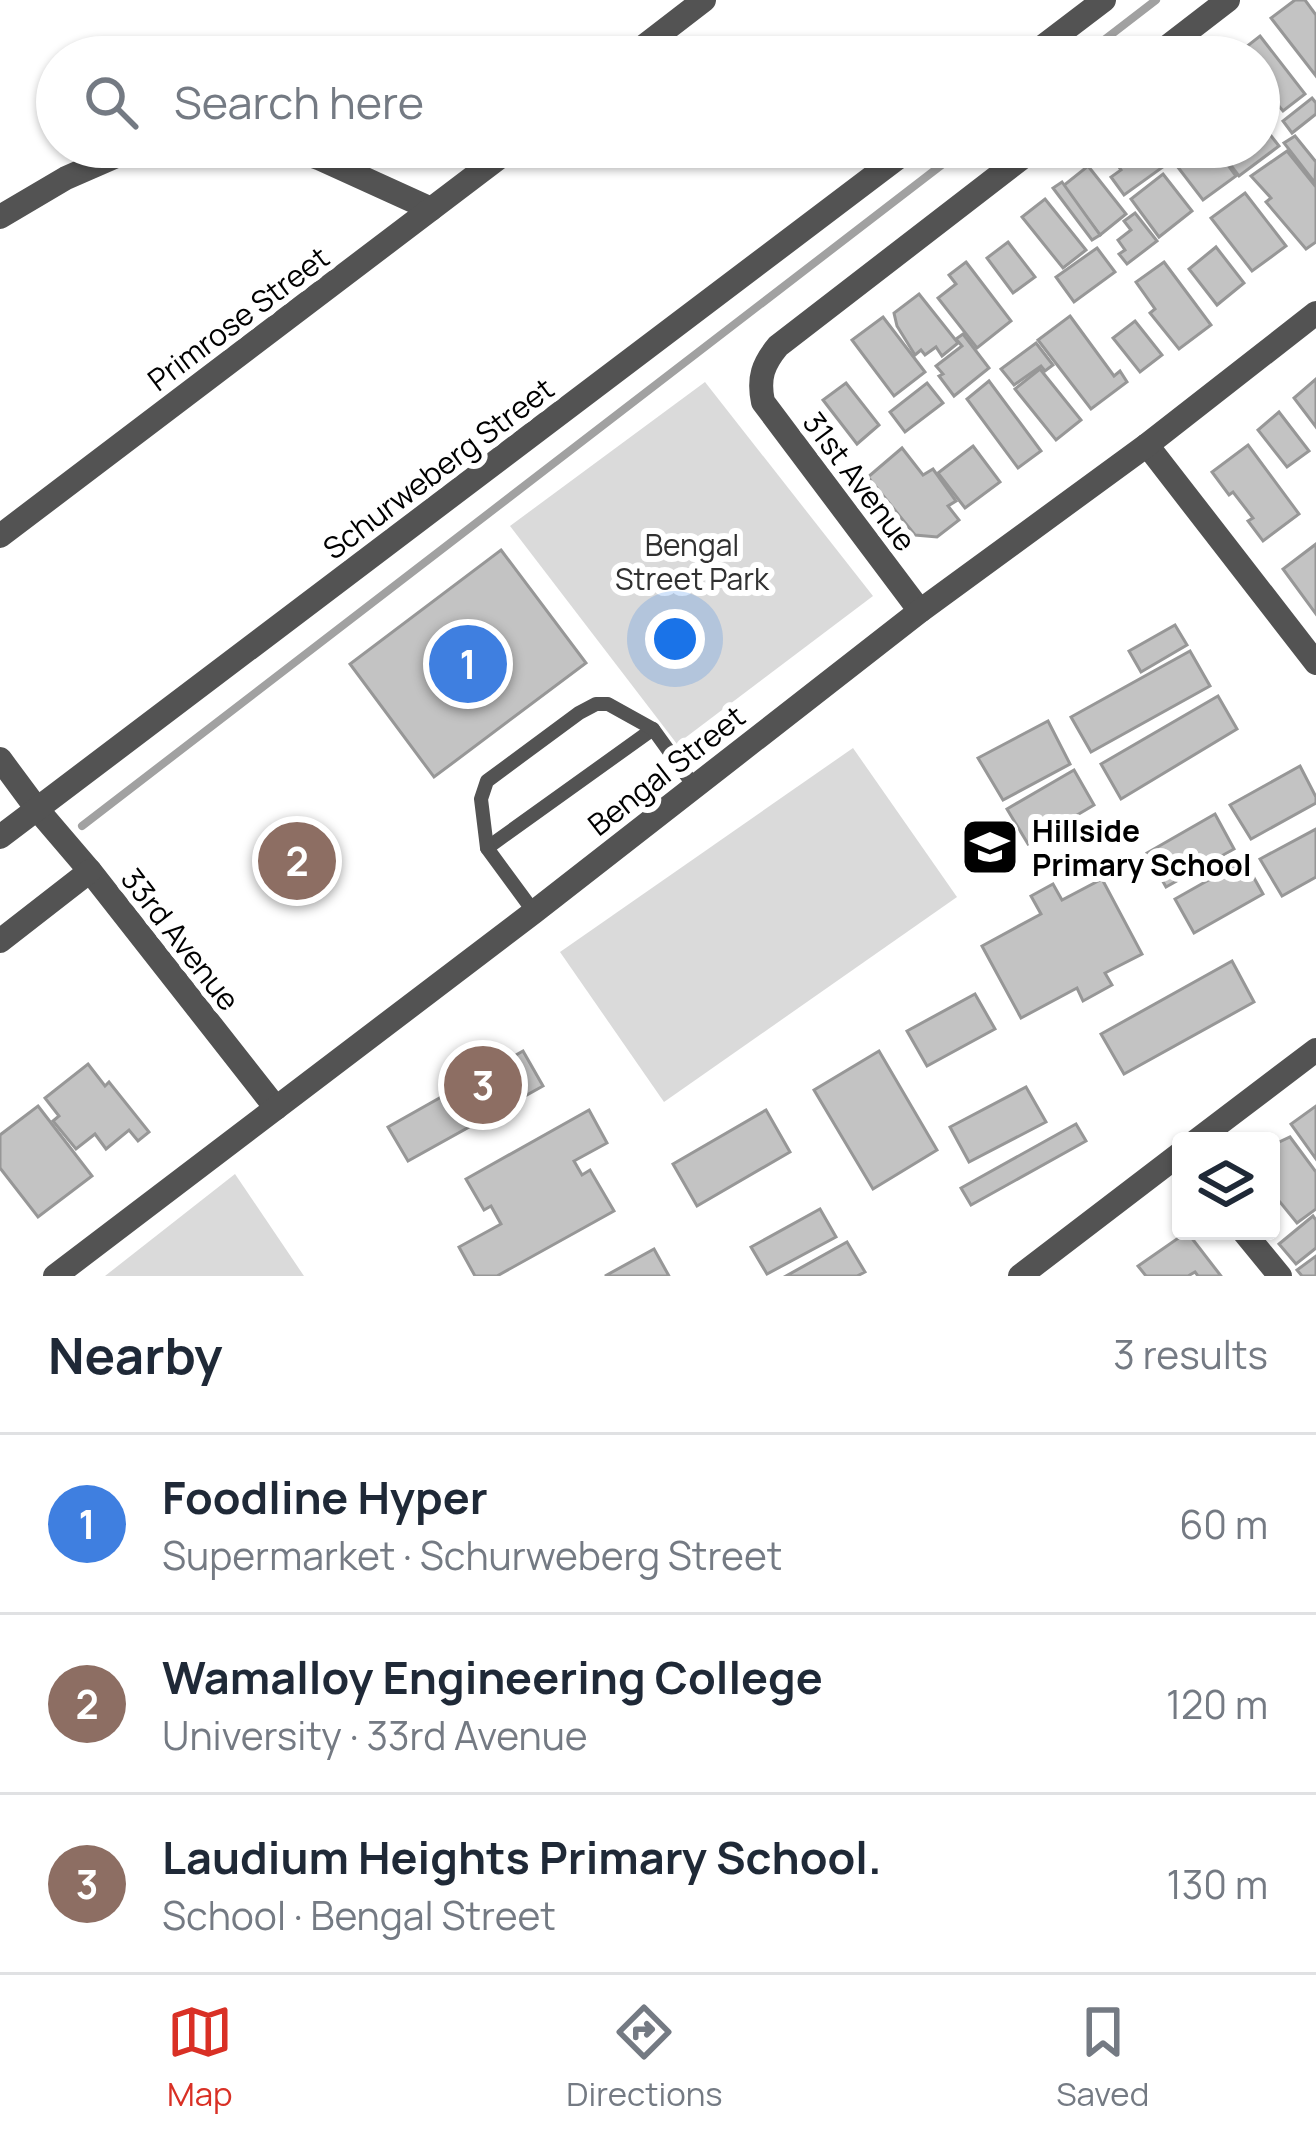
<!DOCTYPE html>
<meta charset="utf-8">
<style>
:root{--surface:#fff;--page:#f6f6f7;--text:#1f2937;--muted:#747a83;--line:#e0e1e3;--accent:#d93025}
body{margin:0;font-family:Manrope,sans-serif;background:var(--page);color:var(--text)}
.controls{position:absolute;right:36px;bottom:36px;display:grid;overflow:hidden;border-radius:12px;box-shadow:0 3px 9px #0004}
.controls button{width:108px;height:108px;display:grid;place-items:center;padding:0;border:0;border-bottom:3px solid var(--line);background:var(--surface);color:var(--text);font:60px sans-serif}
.you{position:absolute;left:675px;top:639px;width:42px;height:42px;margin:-30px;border:9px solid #fff;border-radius:50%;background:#1a73e8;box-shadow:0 0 0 18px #1a73e833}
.badge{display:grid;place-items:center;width:78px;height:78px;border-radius:50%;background:var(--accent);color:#fff;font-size:39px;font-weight:700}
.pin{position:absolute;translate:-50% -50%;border:6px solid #fff;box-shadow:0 3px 12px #0006}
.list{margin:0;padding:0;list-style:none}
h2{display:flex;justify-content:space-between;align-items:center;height:156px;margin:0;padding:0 48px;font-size:51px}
h2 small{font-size:39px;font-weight:400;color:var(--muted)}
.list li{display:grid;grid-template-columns:78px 1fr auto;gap:36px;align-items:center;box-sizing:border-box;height:180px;padding:0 48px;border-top:3px solid var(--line)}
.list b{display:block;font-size:45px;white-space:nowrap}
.list p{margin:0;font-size:39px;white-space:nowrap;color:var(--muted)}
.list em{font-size:39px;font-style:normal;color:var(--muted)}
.icon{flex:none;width:66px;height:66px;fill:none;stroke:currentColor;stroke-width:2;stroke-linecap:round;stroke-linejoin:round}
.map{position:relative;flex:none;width:1316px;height:1276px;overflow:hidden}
.search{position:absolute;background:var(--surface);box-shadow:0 3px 9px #0004;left:36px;right:36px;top:36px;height:132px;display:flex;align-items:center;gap:30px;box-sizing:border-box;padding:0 42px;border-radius:66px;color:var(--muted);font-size:45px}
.sheet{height:696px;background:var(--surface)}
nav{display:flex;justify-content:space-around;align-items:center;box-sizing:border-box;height:168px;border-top:3px solid var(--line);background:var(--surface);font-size:33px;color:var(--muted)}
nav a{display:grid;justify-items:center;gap:6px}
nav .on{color:var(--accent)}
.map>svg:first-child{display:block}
</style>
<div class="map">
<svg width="1316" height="1276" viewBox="0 0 1316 1276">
<rect width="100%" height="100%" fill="#fff"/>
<g fill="#dadada">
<polygon points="705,382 873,596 677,744 510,526"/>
<polygon points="853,748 957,897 664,1102 560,952"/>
<polygon points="235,1174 304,1276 105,1276"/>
</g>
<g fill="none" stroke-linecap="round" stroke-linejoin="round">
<g stroke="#a1a1a1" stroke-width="8">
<polyline points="1082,57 1156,0"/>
<polyline points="82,826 965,147"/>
</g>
</g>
<g fill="#c3c3c3" stroke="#979797" stroke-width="3">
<polygon points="1295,0 1305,0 1316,15 1316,76 1271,18"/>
<polygon points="1260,36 1305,94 1283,111 1259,82 1259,57 1239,57 1237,54"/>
<polygon points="1312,98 1316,103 1316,114 1292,133 1283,121"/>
<polygon points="1268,132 1279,146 1239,176 1219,150 1223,147 1240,147 1243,151 1248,147 1259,147 1259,139"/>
<polygon points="1295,136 1316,162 1315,183 1284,143"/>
<polygon points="1108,147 1155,147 1167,164 1124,195 1111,177 1121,170 1106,149"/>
<polygon points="1203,147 1215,147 1236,176 1203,200 1177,166"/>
<polygon points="1287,151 1316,187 1316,242 1306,249 1266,202 1271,198 1251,176"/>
<polygon points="1088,166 1126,214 1100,235 1063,186"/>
<polygon points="1163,174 1192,211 1159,237 1131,199"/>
<polygon points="1062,182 1100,235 1092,240 1053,188"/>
<polygon points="1245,193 1286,246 1252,271 1211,218"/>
<polygon points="1045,199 1086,250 1063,268 1022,217"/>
<polygon points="1135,213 1157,241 1127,264 1119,254 1125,250 1118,240 1131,230 1124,221"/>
<polygon points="1008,242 1035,277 1013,293 987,258"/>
<polygon points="1216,247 1244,283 1217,305 1189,269"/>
<polygon points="1097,248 1115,272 1074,302 1056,277"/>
<polygon points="966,262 1011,321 977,348 938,298 956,284 949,275"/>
<polygon points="1164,262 1211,325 1179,349 1150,313 1155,309 1136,282"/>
<polygon points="919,294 958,343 942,356 936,347 925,355 921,350 915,355 897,326 894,313"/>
<polygon points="1070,316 1114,376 1120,371 1127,382 1091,409 1038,340"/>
<polygon points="883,317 925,372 894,396 852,340"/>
<polygon points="1135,321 1162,355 1140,372 1113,338"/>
<polygon points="963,334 989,368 954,396 939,376 943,374 936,366 962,346 956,339"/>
<polygon points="1036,343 1053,365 1045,371 1041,366 1014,385 1001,369"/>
<polygon points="1040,369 1081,420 1056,440 1015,389"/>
<polygon points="1316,379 1316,427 1294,398"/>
<polygon points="989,381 1041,451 1018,468 967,399"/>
<polygon points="846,383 879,425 857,444 823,400"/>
<polygon points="927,383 943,403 905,432 890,412"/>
<polygon points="1279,412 1309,451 1287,467 1258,430"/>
<polygon points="1248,445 1299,514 1263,541 1248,521 1253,518 1233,492 1229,495 1212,472"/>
<polygon points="973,446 1000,482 965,508 938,473"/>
<polygon points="902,448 923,475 933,469 956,501 948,506 959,520 937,537 915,535 868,477"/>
<polygon points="1316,544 1316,614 1283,569"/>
<polygon points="501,550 586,663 434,777 350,664"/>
<polygon points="1175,625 1187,645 1141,672 1129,651"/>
<polygon points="1190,651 1210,686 1091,752 1071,717"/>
<polygon points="1218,696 1237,729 1121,799 1101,764"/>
<polygon points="1048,721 1070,764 1003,800 978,758"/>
<polygon points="1300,766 1316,797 1316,803 1251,839 1230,805"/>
<polygon points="1074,770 1094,805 1028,844 1007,809"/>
<polygon points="1215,814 1234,849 1166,887 1147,853"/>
<polygon points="1316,829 1316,877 1282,896 1260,859"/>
<polygon points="1244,860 1263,894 1194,933 1175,899"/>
<polygon points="1102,879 1142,954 1105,973 1112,985 1083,1001 1077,988 1021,1018 982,946 1041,914 1031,896 1053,884 1062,900"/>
<polygon points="1232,961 1254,1002 1124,1074 1101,1034"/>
<polygon points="975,994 995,1029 927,1066 907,1031"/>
<polygon points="523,1051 543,1086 408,1161 388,1127"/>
<polygon points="879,1051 937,1150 873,1189 814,1090"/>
<polygon points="88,1064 105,1086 109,1082 149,1132 138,1141 129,1130 106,1149 95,1134 76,1149 53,1121 59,1116 45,1098"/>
<polygon points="1026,1087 1046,1122 969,1162 950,1127"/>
<polygon points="38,1106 92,1176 38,1217 0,1168 0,1135"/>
<polygon points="1316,1106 1316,1159 1291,1124"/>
<polygon points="589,1110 607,1143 574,1161 582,1175 590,1170 614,1211 497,1276 475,1276 459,1247 501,1224 491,1206 484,1210 466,1179"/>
<polygon points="766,1110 790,1152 697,1206 673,1164"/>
<polygon points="1076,1124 1086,1141 971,1205 961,1188"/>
<polygon points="1290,1137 1316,1172 1316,1209 1297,1223 1280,1202 1271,1206 1271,1146"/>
<polygon points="820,1209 836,1237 767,1274 751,1247"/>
<polygon points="1313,1216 1316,1220 1316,1248 1296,1264 1279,1244"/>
<polygon points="1187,1232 1221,1276 1198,1276 1195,1272 1188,1276 1146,1276 1138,1266"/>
<polygon points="847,1242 865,1272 857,1276 786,1276"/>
<polygon points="654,1249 669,1276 605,1276"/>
<polygon points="1316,1256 1316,1276 1302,1276 1297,1270"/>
</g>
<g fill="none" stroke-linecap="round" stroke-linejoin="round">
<g stroke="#535353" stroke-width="14">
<polyline points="487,848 653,729"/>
<polyline points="534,912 487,848 481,799 487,781 579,713 596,704 608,704 653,729 694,786"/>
</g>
<g stroke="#535353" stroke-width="24">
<polyline points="630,57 704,0"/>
<polyline points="1029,57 1104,0"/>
<polyline points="1154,57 1228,0"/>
<polyline points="288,147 321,159 431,209"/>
<polyline points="0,217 66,178 137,147"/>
<polyline points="1147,445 1316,663"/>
<polyline points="0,536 513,147"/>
<path d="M920,611l-157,-209c-5,-24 0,-38 15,-56l258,-199"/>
<polyline points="0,759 37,809 90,871 276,1108"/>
<polyline points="0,837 912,147"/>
<polyline points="0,941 90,871"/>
<polyline points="1196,1141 1316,1050"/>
<polyline points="1243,1231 1280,1276"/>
<polyline points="55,1276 534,912 920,611 1147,445 1316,313"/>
<polyline points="1020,1276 1181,1153"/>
</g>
</g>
<defs>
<g id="school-square" transform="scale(3)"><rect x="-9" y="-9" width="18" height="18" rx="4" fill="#000" stroke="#fff"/><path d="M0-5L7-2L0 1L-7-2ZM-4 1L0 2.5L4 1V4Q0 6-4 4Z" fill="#fff"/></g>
</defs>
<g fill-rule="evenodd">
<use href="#school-square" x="990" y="847"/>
</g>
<g text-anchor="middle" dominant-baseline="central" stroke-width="12" stroke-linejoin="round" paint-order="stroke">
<g font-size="30" fill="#000" stroke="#fff">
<text transform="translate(238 318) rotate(-37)">Primrose Street</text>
<text transform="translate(438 468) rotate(-37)">Schurweberg Street</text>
<text transform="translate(860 481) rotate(53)">31st Avenue</text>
<text transform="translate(666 770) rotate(-38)">Bengal Street</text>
<text transform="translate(181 939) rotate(52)">33rd Avenue</text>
</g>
<g font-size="30" fill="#313131" stroke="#fff">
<text x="692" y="544">Bengal<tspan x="692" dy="34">Street Park</tspan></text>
</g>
<g font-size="30" font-weight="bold" fill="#000" stroke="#fff" text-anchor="start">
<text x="1032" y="830">Hillside<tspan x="1032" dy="34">Primary School</tspan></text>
</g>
</g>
</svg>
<div class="controls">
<button><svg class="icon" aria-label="layers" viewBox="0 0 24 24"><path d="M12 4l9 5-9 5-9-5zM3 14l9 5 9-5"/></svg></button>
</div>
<div class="you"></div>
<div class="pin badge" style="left:468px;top:664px;background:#3f7fe0">1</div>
<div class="pin badge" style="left:297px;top:861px;background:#8d6e63">2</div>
<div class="pin badge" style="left:483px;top:1085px;background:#8d6e63">3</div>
<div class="search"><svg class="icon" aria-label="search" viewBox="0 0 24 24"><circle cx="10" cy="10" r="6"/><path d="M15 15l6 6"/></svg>Search here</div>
</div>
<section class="sheet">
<h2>Nearby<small>3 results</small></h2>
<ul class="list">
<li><span class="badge" style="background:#3f7fe0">1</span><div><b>Foodline Hyper</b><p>Supermarket · Schurweberg Street</p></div><em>60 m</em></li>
<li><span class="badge" style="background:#8d6e63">2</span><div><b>Wamalloy Engineering College</b><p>University · 33rd Avenue</p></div><em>120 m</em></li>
<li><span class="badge" style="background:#8d6e63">3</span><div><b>Laudium Heights Primary School.</b><p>School · Bengal Street</p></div><em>130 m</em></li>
</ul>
</section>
<nav>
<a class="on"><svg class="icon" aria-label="map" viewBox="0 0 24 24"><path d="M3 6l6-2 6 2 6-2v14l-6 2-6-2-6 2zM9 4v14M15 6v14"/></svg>Map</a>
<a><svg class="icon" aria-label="directions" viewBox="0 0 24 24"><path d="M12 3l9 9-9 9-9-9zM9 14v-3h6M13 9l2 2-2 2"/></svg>Directions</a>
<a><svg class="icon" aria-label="saved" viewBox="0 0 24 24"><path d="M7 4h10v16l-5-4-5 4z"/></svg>Saved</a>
</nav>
